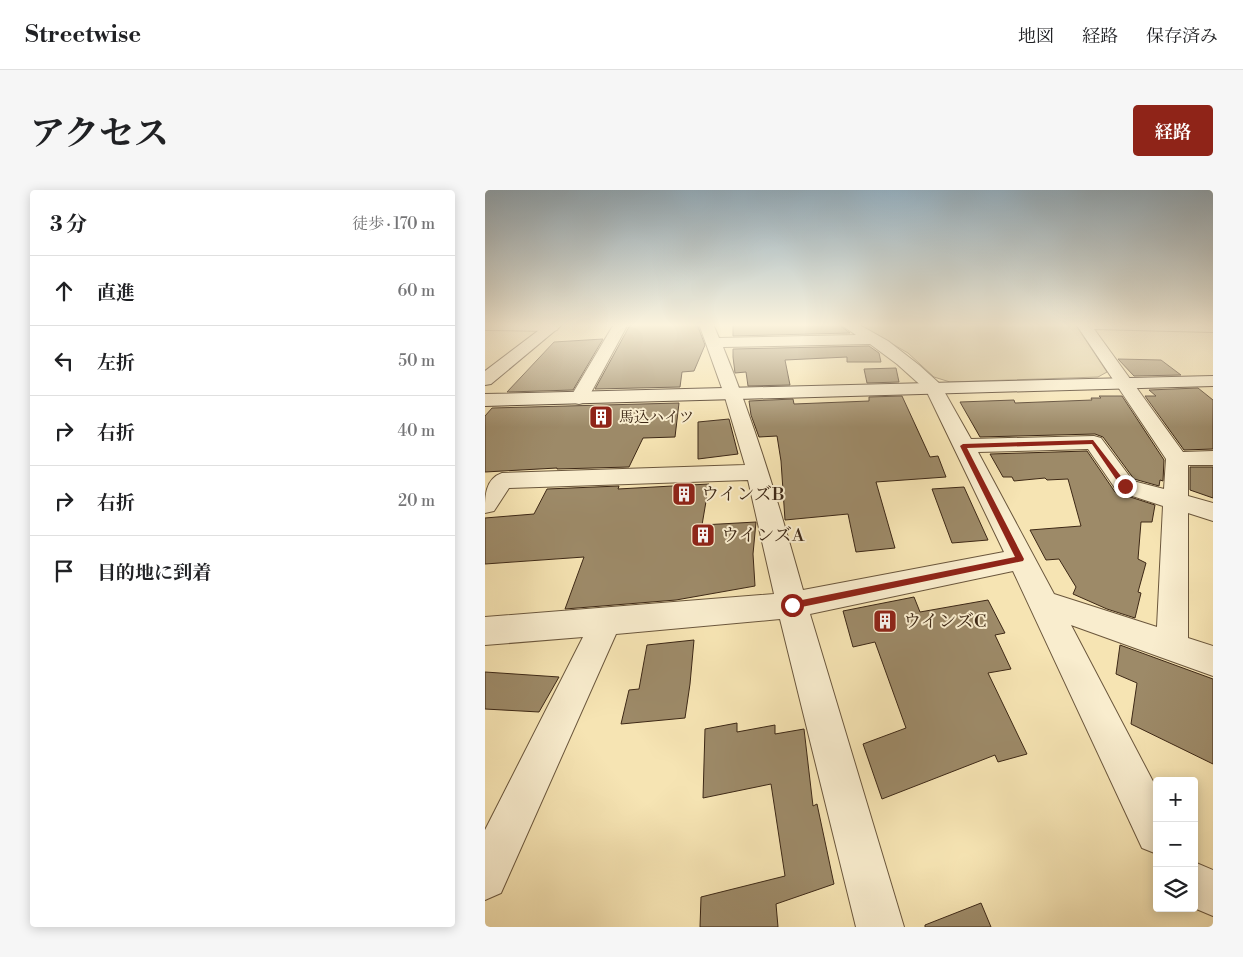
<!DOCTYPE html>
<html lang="ja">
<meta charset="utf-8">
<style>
:root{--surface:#fff;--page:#f6f6f6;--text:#202124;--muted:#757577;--line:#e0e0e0;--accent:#8f2418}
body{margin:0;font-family:"Libre Bodoni","Noto Serif JP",serif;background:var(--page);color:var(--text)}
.controls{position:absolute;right:15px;bottom:15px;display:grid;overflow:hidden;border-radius:5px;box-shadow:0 2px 12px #0003}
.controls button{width:45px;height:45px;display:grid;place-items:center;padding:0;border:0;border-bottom:1px solid var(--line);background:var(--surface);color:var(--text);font:25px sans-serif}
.stop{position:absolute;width:15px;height:15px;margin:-11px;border:4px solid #8f2418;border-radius:50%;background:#fff}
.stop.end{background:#8f2418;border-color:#fff;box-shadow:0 1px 5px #0008}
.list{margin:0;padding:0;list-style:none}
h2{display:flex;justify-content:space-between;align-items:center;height:65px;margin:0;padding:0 20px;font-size:21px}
h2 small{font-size:16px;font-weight:400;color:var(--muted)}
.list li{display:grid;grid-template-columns:32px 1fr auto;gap:15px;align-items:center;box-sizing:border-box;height:70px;padding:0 20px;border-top:1px solid var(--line)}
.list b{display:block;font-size:19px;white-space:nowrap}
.list em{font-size:16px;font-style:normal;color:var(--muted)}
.icon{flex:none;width:28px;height:28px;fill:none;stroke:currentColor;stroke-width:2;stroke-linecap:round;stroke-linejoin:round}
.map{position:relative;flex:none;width:728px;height:737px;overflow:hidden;border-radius:5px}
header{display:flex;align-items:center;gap:30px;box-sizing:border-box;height:70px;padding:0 25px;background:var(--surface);border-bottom:1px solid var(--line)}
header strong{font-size:24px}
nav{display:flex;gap:28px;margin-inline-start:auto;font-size:18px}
.intro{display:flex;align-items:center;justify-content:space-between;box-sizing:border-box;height:120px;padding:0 30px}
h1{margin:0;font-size:35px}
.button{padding:12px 22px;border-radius:5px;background:var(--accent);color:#fff;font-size:18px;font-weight:700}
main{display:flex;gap:30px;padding:0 30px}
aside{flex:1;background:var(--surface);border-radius:5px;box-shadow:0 2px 12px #0003}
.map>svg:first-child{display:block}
</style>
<header>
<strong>Streetwise</strong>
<nav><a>地図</a><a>経路</a><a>保存済み</a></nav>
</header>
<div class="intro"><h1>アクセス</h1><a class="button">経路</a></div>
<main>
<aside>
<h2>3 分<small>徒歩 · 170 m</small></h2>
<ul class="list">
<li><svg class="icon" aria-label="ahead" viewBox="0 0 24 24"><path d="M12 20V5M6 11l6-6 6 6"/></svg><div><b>直進</b></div><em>60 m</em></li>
<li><svg class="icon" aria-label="left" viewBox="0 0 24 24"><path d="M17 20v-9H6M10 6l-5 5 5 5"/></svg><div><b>左折</b></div><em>50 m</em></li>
<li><svg class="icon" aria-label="right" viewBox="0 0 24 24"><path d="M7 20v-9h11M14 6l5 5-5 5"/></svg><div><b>右折</b></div><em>40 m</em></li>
<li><svg class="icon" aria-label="right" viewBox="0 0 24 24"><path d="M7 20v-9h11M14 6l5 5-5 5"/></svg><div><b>右折</b></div><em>20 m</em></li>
<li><svg class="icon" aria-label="arrive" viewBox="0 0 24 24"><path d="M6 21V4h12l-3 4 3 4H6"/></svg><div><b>目的地に到着</b></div></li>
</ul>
</aside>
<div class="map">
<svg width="728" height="737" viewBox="0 0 728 737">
<rect width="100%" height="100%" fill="#f6e4b3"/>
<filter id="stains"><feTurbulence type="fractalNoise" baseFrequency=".004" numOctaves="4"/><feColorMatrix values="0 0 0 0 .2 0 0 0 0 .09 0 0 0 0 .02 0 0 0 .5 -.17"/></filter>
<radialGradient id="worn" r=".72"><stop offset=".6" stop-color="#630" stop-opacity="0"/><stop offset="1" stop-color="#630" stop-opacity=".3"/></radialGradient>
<polygon fill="#d7c498" stroke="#8a7657" points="373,134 590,134 622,182 613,187 465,192 449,187 423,163"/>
<g fill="#9d8a68" stroke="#3d2816">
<polygon points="212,134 220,155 209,181 197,182 195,197 110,199 145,135"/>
<polygon points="248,134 353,134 365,143 248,146"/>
<polygon points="118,149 88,200 22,202 69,152"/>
<polygon points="384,156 394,163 396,172 362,172 362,167 300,170 305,195 263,196 261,182 250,183 248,167 248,159"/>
<polygon points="633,169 676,170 696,185 649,186"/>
<polygon points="411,178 414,192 382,193 379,179"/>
<polygon points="713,198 728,210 728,259 699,260 660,206 671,206 664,200"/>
<polygon points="417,206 445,267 453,266 461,287 391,292 410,358 371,362 363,324 300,330 296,271 292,246 274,247 266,225 264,211 308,209 309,214 384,211 384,207"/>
<polygon points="614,206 637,206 679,270 678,291 675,290 674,296 649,289 618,247 610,244 495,247 475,212 529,210 530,213 607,210 606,208 616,208"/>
<polygon points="194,213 190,247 158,248 144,277 72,279 72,278 0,282 0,226 7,218"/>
<polygon points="244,229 253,264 213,269 213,232"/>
<polygon points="602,261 630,302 670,315 667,332 656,332 653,369 661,373 653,402 656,403 650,428 622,419 588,404 591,397 574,369 561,370 545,340 596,336 583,289 562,290 560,288 529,291 527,287 518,287 505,264"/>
<polygon points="705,277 728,277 728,308 705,300"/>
<polygon points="224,294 217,335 271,332 268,364 270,396 191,410 80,419 99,367 0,374 0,328 49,324 62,299 134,296 133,299"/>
<polygon points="479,297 503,350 467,353 447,299"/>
<polygon points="429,407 435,422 503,410 520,443 510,445 526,479 503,483 542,564 513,572 510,565 397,609 378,554 421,538 390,452 368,457 358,421"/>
<polygon points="209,450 205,494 200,528 136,534 144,500 154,499 162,455"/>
<polygon points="635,455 728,489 728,574 646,534 652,493 631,484"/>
<polygon points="0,482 74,487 54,522 0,519"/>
<polygon points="252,533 252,542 290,535 290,544 319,539 328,616 332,614 349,694 291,714 293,737 215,737 216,707 300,686 286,594 218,608 220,539"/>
<polygon points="496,713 506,737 440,737 440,735"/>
</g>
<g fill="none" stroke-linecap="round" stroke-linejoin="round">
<g stroke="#6b573d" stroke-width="2">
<g id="street">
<polygon points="0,134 72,134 74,137 72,140 67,141 0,140"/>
<polygon points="129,134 143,134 101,212 94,214 87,212 85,208"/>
<path d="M214,134h14l6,14 137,-3 -16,-11h18l7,4 23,13 31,24 21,19 31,55 123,-3 7,2 32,43 31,8 2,-30 -90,-135h137v8l-119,-3 89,123 30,-1v14h-25v31l25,7v18l-25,-8v125l25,8v30l-142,-51 86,164v65l-15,-6 -129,-277 -203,43 94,313h-48l-76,-308 -164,15 -115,259 -16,7v-70l98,-193 -98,8v-28l289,-23 -26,-114 -239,8 -15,23 -9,2c0,-17 0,-34 17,-40l243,-8 -21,-71zM385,154l27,20 29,26 78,162 -201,38c-23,-82 -47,-163 -80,-243zM603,259l29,42 46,15 -6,121 -103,-33 -76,-142z"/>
<polygon points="709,672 728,680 728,726 709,718"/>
</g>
</g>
<g stroke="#3d2816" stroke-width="2">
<g id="secondary">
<polygon points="62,134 78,134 6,194 0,195 0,181"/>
<polygon points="728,186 728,196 0,216 0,204"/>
</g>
</g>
<use href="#street" fill="#f9edce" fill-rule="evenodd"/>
<use href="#secondary" fill="#f9edce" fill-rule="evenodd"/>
</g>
<linearGradient id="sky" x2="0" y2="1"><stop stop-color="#94aebe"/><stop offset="0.57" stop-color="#fbf3dd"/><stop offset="1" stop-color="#fbf3dd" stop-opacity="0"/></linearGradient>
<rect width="728" height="237" fill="url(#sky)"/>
<polygon fill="#8f2418" points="608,250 642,294 642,298 637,298 607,254 482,258 539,369 538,371 307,419 304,418 303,415 307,412 530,367 475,256 478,254"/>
<defs>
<g id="building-square" transform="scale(1.25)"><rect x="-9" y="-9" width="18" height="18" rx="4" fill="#8f2418" stroke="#f9edce"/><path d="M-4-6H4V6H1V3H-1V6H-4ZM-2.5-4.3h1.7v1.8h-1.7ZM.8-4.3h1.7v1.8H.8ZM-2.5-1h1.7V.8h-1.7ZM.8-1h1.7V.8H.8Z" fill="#fff"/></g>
</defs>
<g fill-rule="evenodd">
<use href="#building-square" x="116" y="227"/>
<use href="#building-square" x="199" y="304"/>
<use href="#building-square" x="218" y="345"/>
<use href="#building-square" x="400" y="431"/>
</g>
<g text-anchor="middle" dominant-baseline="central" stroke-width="4" stroke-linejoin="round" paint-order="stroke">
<g font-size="15" fill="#3d2816" stroke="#f9edce" text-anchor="start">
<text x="134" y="227">馬込ハイツ</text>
</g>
<g font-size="18" fill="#3d2816" stroke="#f9edce" text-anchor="start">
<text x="216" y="304">ウインズB</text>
<text x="236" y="345">ウインズA</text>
<text x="418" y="431">ウインズC</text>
</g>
</g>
<rect width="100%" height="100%" filter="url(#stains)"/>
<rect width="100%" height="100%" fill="url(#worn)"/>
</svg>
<div class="controls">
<button>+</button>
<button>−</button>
<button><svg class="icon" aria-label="layers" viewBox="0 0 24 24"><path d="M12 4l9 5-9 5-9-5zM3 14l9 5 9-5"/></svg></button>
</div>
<div class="stop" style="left:307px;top:415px"></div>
<div class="stop end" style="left:640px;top:296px"></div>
</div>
</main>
